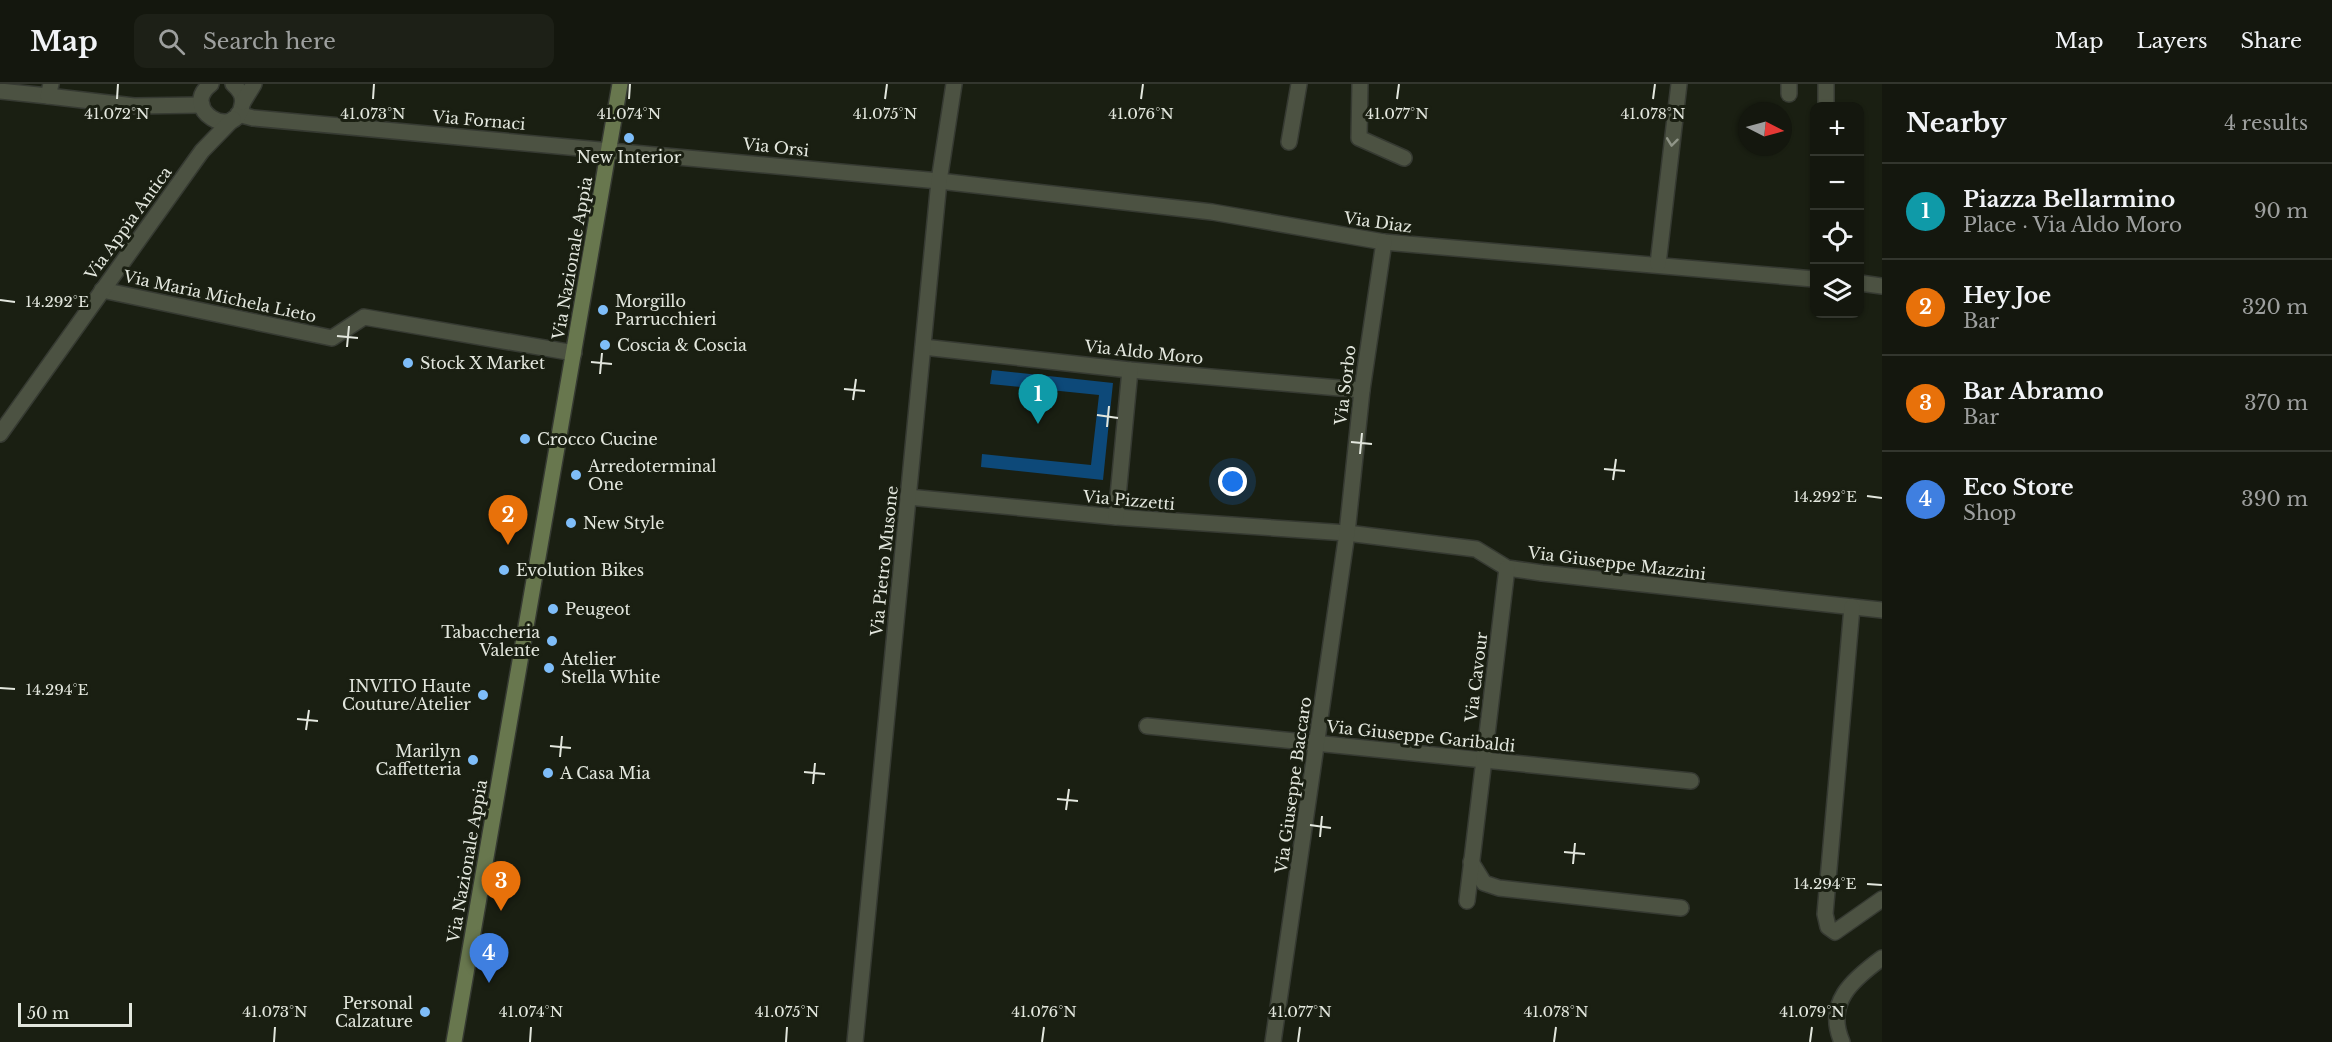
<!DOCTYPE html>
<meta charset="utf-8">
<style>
:root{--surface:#14170e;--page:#1d2017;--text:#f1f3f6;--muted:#9d9f9e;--line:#33362e;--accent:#8c9099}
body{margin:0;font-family:"Libre Baskerville",serif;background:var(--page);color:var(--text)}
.controls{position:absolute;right:18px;top:18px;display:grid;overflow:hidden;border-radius:12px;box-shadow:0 2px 4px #0004}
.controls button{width:54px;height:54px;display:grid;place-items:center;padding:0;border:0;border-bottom:2px solid var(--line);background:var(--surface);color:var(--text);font:30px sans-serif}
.compass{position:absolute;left:1738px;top:18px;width:54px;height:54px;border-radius:50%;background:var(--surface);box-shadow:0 2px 4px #0004;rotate:96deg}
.scale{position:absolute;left:18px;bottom:15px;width:114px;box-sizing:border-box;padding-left:6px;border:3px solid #e3e7de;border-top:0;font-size:16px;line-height:21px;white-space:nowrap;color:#e3e7de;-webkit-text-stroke:4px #1a1f12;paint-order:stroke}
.you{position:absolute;left:1233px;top:398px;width:21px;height:21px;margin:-15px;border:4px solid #fff;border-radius:50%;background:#1a73e8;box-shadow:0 0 0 9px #1a73e833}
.badge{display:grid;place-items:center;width:39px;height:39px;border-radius:50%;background:var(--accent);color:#fff;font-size:20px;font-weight:700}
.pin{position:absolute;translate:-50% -50px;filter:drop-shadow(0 2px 3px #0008)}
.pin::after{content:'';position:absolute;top:32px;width:21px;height:18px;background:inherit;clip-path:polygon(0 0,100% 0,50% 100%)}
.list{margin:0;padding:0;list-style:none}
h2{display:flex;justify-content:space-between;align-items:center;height:78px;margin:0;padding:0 24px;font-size:26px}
h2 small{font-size:20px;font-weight:400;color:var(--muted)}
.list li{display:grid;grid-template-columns:39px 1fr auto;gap:18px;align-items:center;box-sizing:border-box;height:96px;padding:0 24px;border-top:2px solid var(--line)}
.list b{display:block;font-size:22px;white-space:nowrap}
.list p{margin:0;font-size:20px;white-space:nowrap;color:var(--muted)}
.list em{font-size:20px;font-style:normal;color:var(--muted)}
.icon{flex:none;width:33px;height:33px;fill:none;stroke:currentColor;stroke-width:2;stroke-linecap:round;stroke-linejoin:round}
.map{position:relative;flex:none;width:1882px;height:958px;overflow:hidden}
header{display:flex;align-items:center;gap:36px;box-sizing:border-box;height:84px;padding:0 30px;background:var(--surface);border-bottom:2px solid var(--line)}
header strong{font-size:28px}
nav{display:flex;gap:33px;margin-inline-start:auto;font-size:21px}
.search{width:420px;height:54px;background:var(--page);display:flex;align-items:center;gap:15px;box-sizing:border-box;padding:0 21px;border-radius:12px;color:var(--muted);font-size:22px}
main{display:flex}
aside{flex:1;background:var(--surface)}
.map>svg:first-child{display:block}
</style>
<header>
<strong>Map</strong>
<div class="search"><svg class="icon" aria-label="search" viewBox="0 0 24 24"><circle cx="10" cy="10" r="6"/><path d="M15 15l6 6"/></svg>Search here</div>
<nav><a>Map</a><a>Layers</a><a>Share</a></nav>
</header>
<main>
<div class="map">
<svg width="1882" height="958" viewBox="0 0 1882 958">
<rect width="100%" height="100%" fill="#1a1f12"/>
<polygon fill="#0d4979" points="992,286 1113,299 1103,396 981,383 982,370 1091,381 1099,311 990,300"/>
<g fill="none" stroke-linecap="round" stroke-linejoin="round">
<g stroke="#363a32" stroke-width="18">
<g id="minor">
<polyline points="1360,0 1359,54 1404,74"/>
<polyline points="0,7 48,12"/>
<polyline points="1789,10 1789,0"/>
<polyline points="1826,22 1826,0"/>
<polyline points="238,30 253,34 939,97 1212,128 1384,158 1814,195"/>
<polyline points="1289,58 1299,0"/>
<polyline points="1658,180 1679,0"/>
<polyline points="1860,199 1882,202"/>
<polyline points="102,206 332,254 364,233 574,269"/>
<polyline points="923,263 1130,286 1362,306"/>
<polyline points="908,413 1116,433 1347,449 1476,465 1507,484 1542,489 1882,526"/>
<polyline points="1116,433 1130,286"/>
<polyline points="1852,523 1825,830 1828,843 1835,848 1882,815"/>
<polyline points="1147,642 1691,697"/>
<polyline points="1471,778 1484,799 1499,804 1681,824"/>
<polyline points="1467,817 1507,484"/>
<polyline points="855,958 939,97 954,0"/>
<polyline points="1273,958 1347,449 1362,306 1384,158"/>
<path d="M1842,958c-17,-39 10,-62 40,-84"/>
</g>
</g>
<g stroke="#363a32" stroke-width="18">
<g id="tertiary">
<polyline points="51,0 48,12 134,22 202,21"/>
<path d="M211,0c-33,25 25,59 31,21 2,-9 -2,-15 -9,-21"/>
<polyline points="243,18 254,0"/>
<polyline points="0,350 202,67 233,35"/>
</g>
</g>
<g stroke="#363a32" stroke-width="18">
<polyline id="secondary" points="454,958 620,0"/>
</g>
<use href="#minor" stroke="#4c5242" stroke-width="15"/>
<use href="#tertiary" stroke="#4c5242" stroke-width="15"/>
<use href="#secondary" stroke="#68774e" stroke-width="15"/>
</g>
<defs><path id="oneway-chevron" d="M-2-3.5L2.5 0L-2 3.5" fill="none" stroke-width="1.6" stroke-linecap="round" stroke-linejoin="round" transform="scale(1.5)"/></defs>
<use stroke="#909588" href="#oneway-chevron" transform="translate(1672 58) rotate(97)"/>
<path fill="none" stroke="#e3e7de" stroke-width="2" d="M117,15l1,-15M373,15l1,-15M629,15l1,-15M885,15l2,-15M1141,15l2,-15M1397,15l2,-15M1653,15l2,-15M0,216l15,2M337,252l21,2M347,263l2,-21M591,278l21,2M600,290l2,-21M844,305l21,2M853,316l3,-21M1097,331l21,3M1107,343l2,-21M1351,358l21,2M1360,370l2,-21M1604,385l21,2M1613,396l3,-21M1867,412l15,2M0,604l15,1M297,635l21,2M306,646l3,-20M550,662l21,2M560,673l2,-21M804,688l21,2M813,700l2,-21M1057,715l21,2M1066,726l3,-21M1310,741l21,3M1320,753l2,-21M1564,768l21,2M1573,780l2,-21M1867,800l15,1M274,958l1,-15M530,958l1,-15M786,958l1,-15M1042,958l2,-15M1298,958l2,-15M1554,958l2,-15M1810,958l2,-15"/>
<g fill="#7ebdf9" stroke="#1a1f12" stroke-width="2">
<circle cx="629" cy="54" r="6"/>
<circle cx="603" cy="226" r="6"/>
<circle cx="605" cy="261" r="6"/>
<circle cx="408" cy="279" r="6"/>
<circle cx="525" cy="355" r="6"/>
<circle cx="576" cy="391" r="6"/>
<circle cx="571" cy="439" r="6"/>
<circle cx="504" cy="486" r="6"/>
<circle cx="553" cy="525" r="6"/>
<circle cx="552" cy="557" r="6"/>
<circle cx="549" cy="584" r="6"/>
<circle cx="483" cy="611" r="6"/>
<circle cx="473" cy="676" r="6"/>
<circle cx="548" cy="689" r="6"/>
<circle cx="425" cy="928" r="6"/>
</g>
<g text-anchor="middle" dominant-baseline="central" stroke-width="6" stroke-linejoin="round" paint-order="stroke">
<g font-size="16" fill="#e3e7de" stroke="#1a1f12">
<text transform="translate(479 36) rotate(5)">Via Fornaci</text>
<text transform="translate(776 63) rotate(6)">Via Orsi</text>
<text transform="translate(1378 138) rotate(8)">Via Diaz</text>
<text transform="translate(128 139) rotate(-54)">Via Appia Antica</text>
<text transform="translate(572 174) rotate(-80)">Via Nazionale Appia</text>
<text transform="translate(220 212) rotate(12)">Via Maria Michela Lieto</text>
<text transform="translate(1144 268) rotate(6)">Via Aldo Moro</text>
<text transform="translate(1345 301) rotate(-83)">Via Sorbo</text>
<text transform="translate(1129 416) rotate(5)">Via Pizzetti</text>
<text transform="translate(884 477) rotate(-84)">Via Pietro Musone</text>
<text transform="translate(1617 479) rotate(7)">Via Giuseppe Mazzini</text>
<text transform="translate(1476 593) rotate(-83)">Via Cavour</text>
<text transform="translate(1421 652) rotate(6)">Via Giuseppe Garibaldi</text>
<text transform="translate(1293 701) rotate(-82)">Via Giuseppe Baccaro</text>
<text transform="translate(467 777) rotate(-80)">Via Nazionale Appia</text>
</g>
<g font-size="16" fill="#e3e7de" stroke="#1a1f12" text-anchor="start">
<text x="629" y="73" text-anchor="middle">New Interior</text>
<text x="615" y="217">Morgillo<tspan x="615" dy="18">Parrucchieri</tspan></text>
<text x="617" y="261">Coscia &amp; Coscia</text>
<text x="420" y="279">Stock X Market</text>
<text x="537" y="355">Crocco Cucine</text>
<text x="588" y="382">Arredoterminal<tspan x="588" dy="18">One</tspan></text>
<text x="583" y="439">New Style</text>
<text x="516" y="486">Evolution Bikes</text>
<text x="565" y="525">Peugeot</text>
<text x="540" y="548" text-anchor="end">Tabaccheria<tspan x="540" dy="18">Valente</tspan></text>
<text x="561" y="575">Atelier<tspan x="561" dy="18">Stella White</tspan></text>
<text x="471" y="602" text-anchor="end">INVITO Haute<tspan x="471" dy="18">Couture/Atelier</tspan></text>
<text x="461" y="667" text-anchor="end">Marilyn<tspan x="461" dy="18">Caffetteria</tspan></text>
<text x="560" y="689">A Casa Mia</text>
<text x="413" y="919" text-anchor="end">Personal<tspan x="413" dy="18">Calzature</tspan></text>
</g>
</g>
<g font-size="15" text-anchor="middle" fill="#e3e7de" stroke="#1a1f12" stroke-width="6" stroke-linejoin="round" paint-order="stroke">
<text x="117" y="35">41.072°N</text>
<text x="373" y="35">41.073°N</text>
<text x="629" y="35">41.074°N</text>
<text x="885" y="35">41.075°N</text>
<text x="1141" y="35">41.076°N</text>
<text x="1397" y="35">41.077°N</text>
<text x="1653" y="35">41.078°N</text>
<text x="57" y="223">14.292°E</text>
<text x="1825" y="418">14.292°E</text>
<text x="57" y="611">14.294°E</text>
<text x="1825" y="805">14.294°E</text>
<text x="275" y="933">41.073°N</text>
<text x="531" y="933">41.074°N</text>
<text x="787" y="933">41.075°N</text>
<text x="1044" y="933">41.076°N</text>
<text x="1300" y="933">41.077°N</text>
<text x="1556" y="933">41.078°N</text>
<text x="1812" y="933">41.079°N</text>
</g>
</svg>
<div class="controls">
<button>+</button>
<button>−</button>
<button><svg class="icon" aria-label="locate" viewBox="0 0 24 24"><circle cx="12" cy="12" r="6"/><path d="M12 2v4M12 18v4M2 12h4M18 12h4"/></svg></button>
<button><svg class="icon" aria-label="layers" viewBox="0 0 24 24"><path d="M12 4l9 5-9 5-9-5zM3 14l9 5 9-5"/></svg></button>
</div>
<svg class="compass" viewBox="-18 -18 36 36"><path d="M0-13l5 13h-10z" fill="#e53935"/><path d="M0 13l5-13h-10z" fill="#9d9f9e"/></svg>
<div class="scale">50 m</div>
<div class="you"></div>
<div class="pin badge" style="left:1038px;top:340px;background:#0f9aa8">1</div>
<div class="pin badge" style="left:508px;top:461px;background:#e8710a">2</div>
<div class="pin badge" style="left:501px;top:827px;background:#e8710a">3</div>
<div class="pin badge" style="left:489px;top:899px;background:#3f7fe0">4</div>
</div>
<aside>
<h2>Nearby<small>4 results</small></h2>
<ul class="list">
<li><span class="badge" style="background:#0f9aa8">1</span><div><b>Piazza Bellarmino</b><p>Place · Via Aldo Moro</p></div><em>90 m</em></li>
<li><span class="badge" style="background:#e8710a">2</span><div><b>Hey Joe</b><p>Bar</p></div><em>320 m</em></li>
<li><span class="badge" style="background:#e8710a">3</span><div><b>Bar Abramo</b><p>Bar</p></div><em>370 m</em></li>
<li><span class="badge" style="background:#3f7fe0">4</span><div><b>Eco Store</b><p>Shop</p></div><em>390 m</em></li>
</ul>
</aside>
</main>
